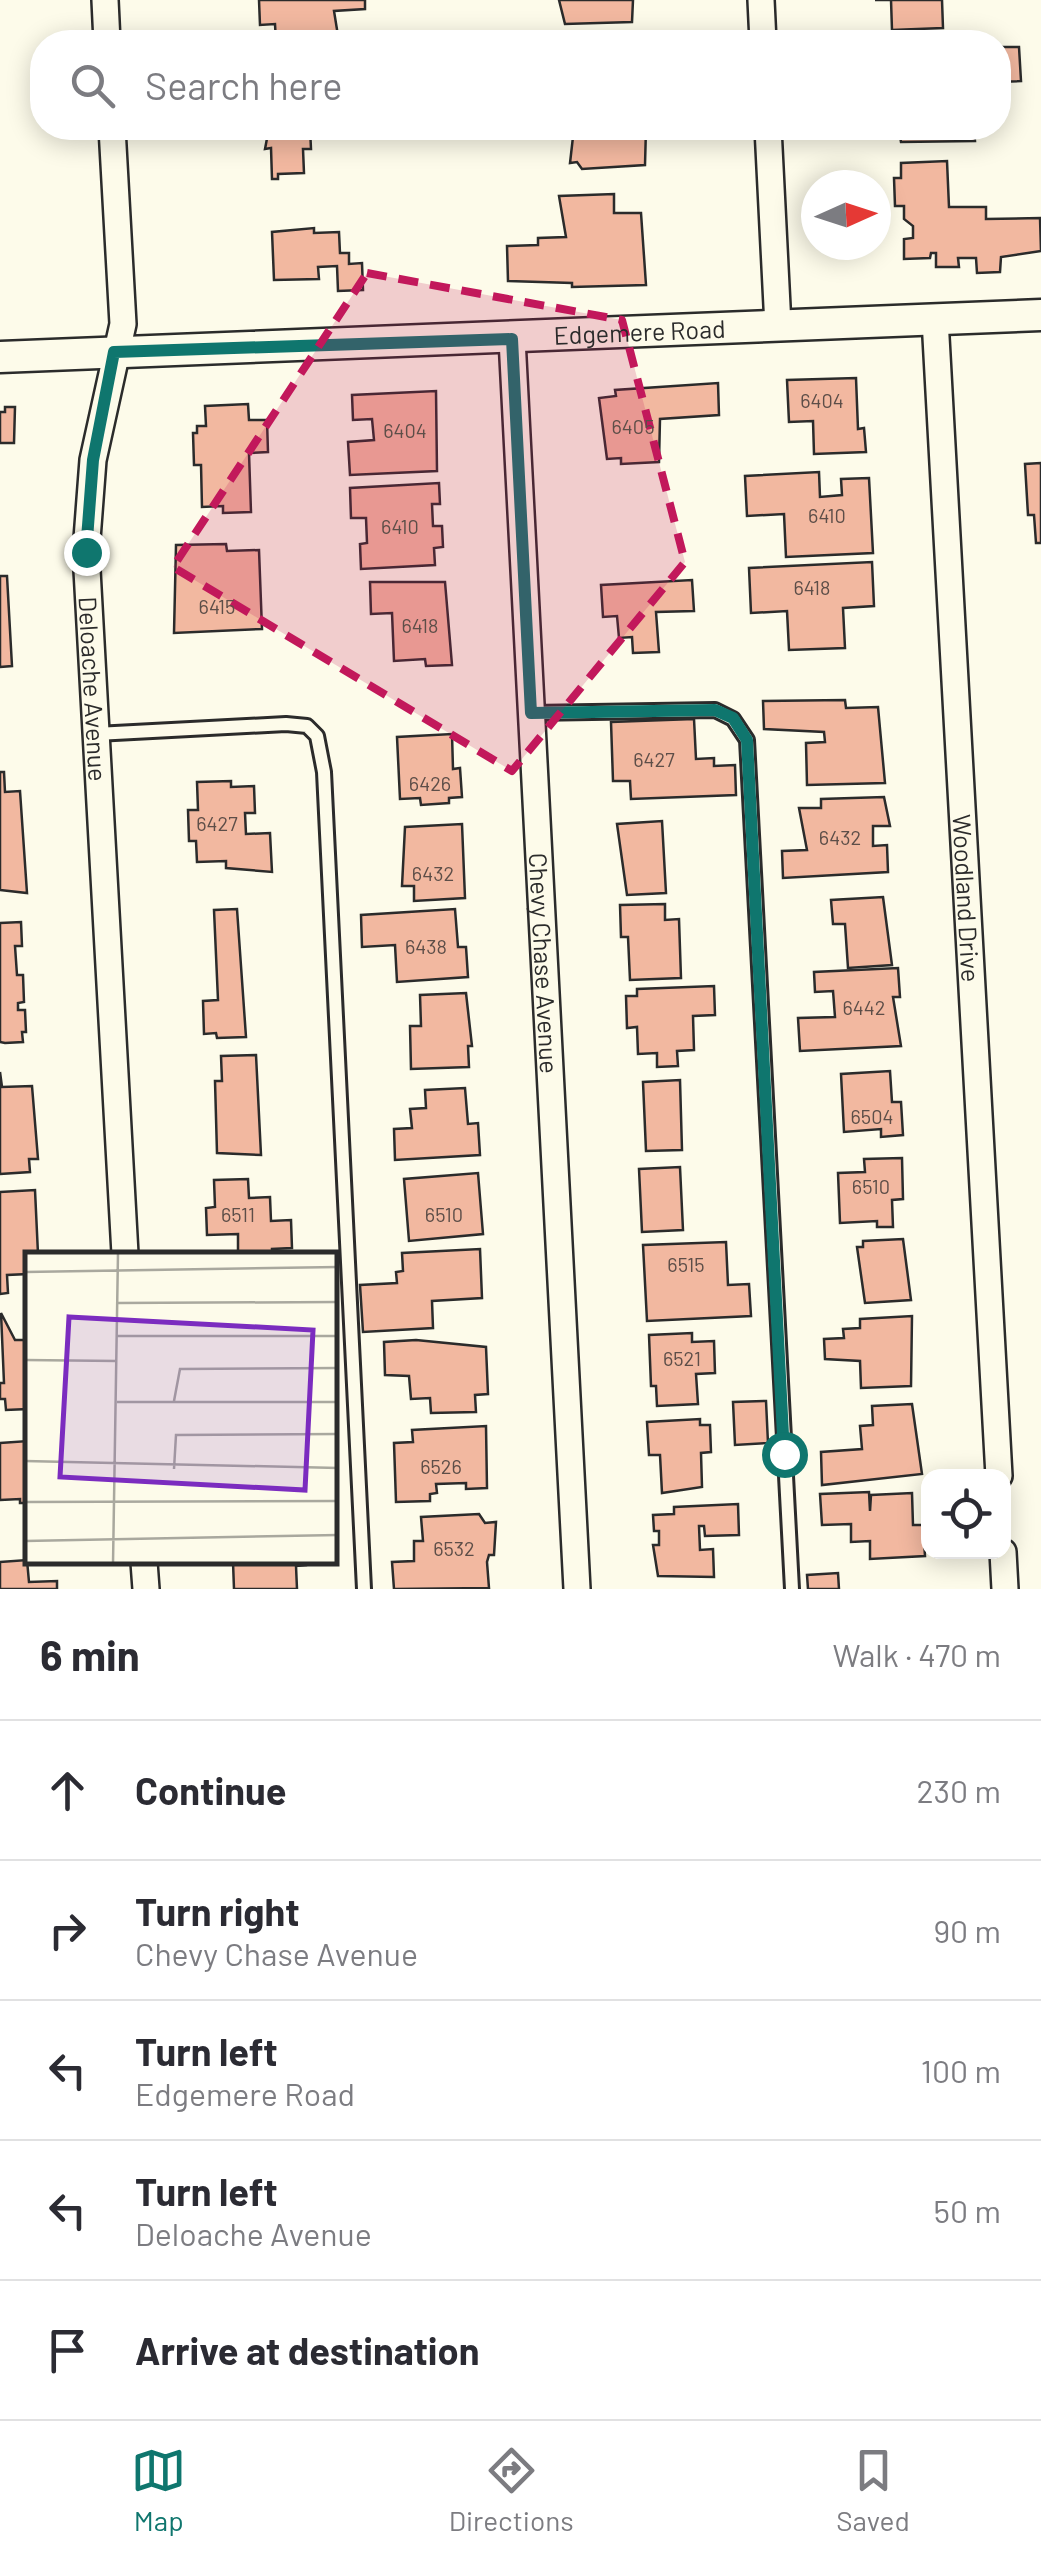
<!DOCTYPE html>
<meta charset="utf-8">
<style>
:root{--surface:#fff;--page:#f2f2f3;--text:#2b2b33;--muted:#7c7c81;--line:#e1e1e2;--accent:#0f766e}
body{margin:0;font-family:Barlow,sans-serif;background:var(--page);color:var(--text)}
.controls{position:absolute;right:30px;bottom:30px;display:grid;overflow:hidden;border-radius:20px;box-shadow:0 5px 25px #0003}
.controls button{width:90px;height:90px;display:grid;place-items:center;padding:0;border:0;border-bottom:2px solid var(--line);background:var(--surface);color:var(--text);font:50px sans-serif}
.compass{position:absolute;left:801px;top:170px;width:90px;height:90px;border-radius:50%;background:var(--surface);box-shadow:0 5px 25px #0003;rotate:87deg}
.stop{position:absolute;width:30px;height:30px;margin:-22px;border:8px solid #0f766e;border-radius:50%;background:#fff}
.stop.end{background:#0f766e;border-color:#fff;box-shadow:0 2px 10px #0008}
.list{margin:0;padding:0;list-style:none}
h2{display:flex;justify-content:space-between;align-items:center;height:130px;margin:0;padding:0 40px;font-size:42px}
h2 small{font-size:32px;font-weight:400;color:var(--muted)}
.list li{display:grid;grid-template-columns:65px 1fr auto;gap:30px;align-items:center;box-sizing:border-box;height:140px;padding:0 40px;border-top:2px solid var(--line)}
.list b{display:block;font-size:38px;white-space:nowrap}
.list p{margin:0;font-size:32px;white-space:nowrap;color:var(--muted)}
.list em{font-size:32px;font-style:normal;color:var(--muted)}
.icon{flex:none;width:55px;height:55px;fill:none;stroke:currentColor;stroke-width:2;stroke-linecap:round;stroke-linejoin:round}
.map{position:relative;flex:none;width:1041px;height:1589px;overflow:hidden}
.search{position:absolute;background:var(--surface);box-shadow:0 5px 25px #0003;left:30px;right:30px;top:30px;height:110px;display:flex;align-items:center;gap:25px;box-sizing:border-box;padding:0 35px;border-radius:40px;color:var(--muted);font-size:38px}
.sheet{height:830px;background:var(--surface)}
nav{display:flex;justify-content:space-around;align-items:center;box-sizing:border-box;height:140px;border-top:2px solid var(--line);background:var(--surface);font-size:28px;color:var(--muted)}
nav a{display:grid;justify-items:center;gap:5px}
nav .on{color:var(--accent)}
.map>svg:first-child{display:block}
</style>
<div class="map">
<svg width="1041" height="1589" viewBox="0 0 1041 1589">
<rect width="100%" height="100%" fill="#fdfbea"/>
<g fill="#f2b8a0" stroke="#2b2b2b" stroke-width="2.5">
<polygon points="259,0 365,0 365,9 334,11 339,42 276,42 275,24 260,25"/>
<polygon points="559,0 633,0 632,22 565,24"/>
<polygon points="875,0 942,0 943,28 892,30 891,0"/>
<polygon points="998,47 1019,47 1021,81 998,82"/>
<polygon points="269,128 310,128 311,149 303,149 304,173 278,174 278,179 272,179 271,148 265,149"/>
<polygon points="574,128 646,128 645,165 582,169 577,162 570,163"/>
<polygon points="889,128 974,128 975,141 901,142 900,136 889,136"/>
<polygon points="947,161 949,207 986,207 986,219 1040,218 1041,251 1001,257 1000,272 977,273 976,258 958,258 959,267 936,267 936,253 931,253 930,258 904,259 904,239 913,238 913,226 904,219 904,206 895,206 894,178 901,178 901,163"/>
<polygon points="614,194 614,213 641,213 646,285 572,287 572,283 508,281 507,246 538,245 538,238 566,237 559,196"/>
<polygon points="314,228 314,233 339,232 340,253 349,253 349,264 362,263 363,290 338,291 337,266 318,267 319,279 274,280 272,232"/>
<polygon points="856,378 858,429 864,428 866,452 814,454 813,421 789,422 787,380"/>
<polygon points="718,383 719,415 660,419 659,462 621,464 621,458 607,459 599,398 616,396 615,390"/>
<polygon points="436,391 437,471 350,475 348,442 374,440 372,419 353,420 352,395"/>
<polygon points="248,404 249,420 267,420 268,452 249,453 251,512 223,513 223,506 202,507 201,465 194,465 193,433 197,433 197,426 206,426 205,406"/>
<polygon points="5,407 15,407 14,443 0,443 0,412 5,412"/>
<polygon points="1041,463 1041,543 1036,543 1034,515 1028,515 1025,464"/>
<polygon points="819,472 820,497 842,495 841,479 869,478 873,553 786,557 784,514 747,516 745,476"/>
<polygon points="439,483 440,504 432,504 433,526 442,526 443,547 434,548 435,565 361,569 360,544 367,543 366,518 351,518 350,488"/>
<polygon points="226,544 227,551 259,550 262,629 174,633 176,545"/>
<polygon points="872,562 874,606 843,608 845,648 789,650 787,611 751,613 749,568"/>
<polygon points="0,576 7,576 12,666 0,667"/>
<polygon points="692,580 694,611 656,612 659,652 633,653 632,637 619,638 617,616 603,617 601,585"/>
<polygon points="370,582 445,582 452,665 426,666 425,659 394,661 392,613 371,614"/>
<polygon points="845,700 846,708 878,707 885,783 807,785 806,743 825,742 824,732 764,729 763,701"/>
<polygon points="694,719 696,759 714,758 714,766 735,765 736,795 631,799 630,781 613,781 611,722"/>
<polygon points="452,734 453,769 460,768 462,797 449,798 449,803 421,805 420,798 400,799 397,737"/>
<polygon points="0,772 4,772 5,792 20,791 27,893 0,890"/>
<polygon points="231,781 231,787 254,786 255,813 245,813 246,834 270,833 272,872 226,868 226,861 197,862 196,841 189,841 188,810 198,810 197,782"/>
<polygon points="884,797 890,826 873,826 873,846 887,845 888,872 783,878 782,851 807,850 799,808 821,808 821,799"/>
<polygon points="662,821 666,893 627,895 617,824"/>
<polygon points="462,824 465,898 414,901 414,886 402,886 405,827"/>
<polygon points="883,897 892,965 848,968 845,924 833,924 831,900"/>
<polygon points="665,904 665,920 679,919 681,978 630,980 628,937 621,937 620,905"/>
<polygon points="237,909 246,1037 217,1038 216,1033 204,1034 203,1001 218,1000 214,910"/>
<polygon points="455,909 458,947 466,947 468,977 397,982 395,945 362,947 361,915"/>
<polygon points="21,922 22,946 15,946 17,975 23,975 24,1002 18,1003 18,1010 25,1010 26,1032 22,1032 23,1042 5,1043 0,1042 0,923"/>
<polygon points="898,968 900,997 893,997 901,1046 800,1051 798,1018 835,1017 833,991 815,992 814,972"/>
<polygon points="714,986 715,1015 693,1016 694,1050 677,1051 678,1066 657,1067 657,1053 638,1054 637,1027 627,1028 626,996 637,996 637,989"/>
<polygon points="466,993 472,1046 468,1046 469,1067 411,1069 410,1026 421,1026 420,995"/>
<polygon points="256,1055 261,1155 217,1153 215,1081 222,1081 221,1056"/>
<polygon points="890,1071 892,1102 901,1102 903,1135 881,1137 881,1129 844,1132 841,1074"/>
<polygon points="0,1072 2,1087 32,1086 38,1159 29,1159 30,1172 0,1174"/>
<polygon points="680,1080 682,1150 646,1151 643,1082"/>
<polygon points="465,1088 468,1124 478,1123 480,1155 395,1160 394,1129 412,1128 410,1109 426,1108 425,1090"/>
<polygon points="902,1158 903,1199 892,1200 893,1227 877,1227 877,1221 840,1223 838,1173 865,1172 864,1159"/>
<polygon points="680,1167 683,1230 642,1232 639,1169"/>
<polygon points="478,1173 483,1234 409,1241 404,1179"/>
<polygon points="248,1179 249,1198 270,1197 271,1221 291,1220 292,1248 272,1249 272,1254 238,1254 238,1234 207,1235 206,1208 215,1207 214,1180"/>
<polygon points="35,1190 38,1254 28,1254 28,1274 7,1275 8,1293 0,1294 0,1192"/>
<polygon points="903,1239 911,1300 865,1303 857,1247 863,1247 863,1241"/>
<polygon points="726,1242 728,1285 749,1284 751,1316 647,1321 643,1245"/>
<polygon points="480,1249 482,1298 432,1301 433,1328 363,1332 360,1285 397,1283 396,1272 403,1271 402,1253"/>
<polygon points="1,1313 15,1340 28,1340 28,1409 6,1410 5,1399 0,1399 0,1383 4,1383"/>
<polygon points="912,1316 911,1386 861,1388 860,1361 825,1359 824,1339 844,1338 843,1329 860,1328 860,1319"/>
<polygon points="692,1333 692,1342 714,1341 715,1373 696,1374 698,1404 657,1406 656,1386 651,1386 649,1335"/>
<polygon points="416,1340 486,1347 488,1394 475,1395 476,1412 431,1413 430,1398 411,1399 409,1376 385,1375 384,1342"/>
<polygon points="766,1401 768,1443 735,1445 733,1402"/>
<polygon points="912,1404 922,1474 822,1485 821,1452 862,1449 860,1426 873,1425 872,1406"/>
<polygon points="700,1419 700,1425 710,1425 711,1452 701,1453 702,1487 662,1493 660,1455 649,1455 647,1422"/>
<polygon points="486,1426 487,1488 466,1489 466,1483 436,1484 437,1493 430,1494 430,1501 396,1502 394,1443 413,1442 412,1430"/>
<polygon points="28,1441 28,1518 27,1503 20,1503 20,1499 0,1500 0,1443"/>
<polygon points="869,1492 870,1511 871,1495 912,1493 913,1525 923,1525 925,1556 870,1559 870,1541 851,1542 851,1524 822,1525 820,1494"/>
<polygon points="738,1504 739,1535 705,1536 704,1526 699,1526 700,1550 713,1549 714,1577 658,1576 653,1545 659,1545 659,1531 654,1531 653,1515 674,1514 674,1507"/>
<polygon points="479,1514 485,1523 496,1522 494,1555 489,1555 487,1562 489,1588 394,1589 392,1562 414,1561 414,1541 423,1541 421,1517"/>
<polygon points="27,1560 29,1582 57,1581 57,1589 0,1589 0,1562"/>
<polygon points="233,1562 306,1562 306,1565 296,1566 297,1589 234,1589"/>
<polygon points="838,1573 839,1589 808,1589 807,1575"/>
</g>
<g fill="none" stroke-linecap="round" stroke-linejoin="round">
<g stroke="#2b2b2b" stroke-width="18">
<g id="service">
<polyline points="531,713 715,710 733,719 747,740 792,1589"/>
<polyline points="96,734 286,724 307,726 317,736 324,772 364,1589"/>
</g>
</g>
<g stroke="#2b2b2b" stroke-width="30">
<g id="minor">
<polyline points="105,0 107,42"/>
<polyline points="761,0 763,42"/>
<path id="s1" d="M112,128l11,196 -30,136 -7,92 39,702"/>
<polyline points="768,128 778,326"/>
<path id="s2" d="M935,319l64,1157"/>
<path id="s3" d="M512,339l65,1250"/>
<polyline points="1003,1552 1005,1589"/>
<polyline points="144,1562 146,1589"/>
</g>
</g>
<g stroke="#2b2b2b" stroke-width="35">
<g id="tertiary">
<path id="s4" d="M0,357l1041,-42"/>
</g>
</g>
<use href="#service" stroke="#fdfbea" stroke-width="12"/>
<use href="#minor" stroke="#fdfbea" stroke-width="25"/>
<use href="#tertiary" stroke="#fdfbea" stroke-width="30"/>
</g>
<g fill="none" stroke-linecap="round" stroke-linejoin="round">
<polyline stroke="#0f766e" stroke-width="12" points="86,552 93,460 114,352 512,339 531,713 715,710 733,718 747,740 784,1454"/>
</g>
<path fill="#c2185b" fill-opacity="0.2" stroke="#c2185b" stroke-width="8" stroke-dasharray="20 12" stroke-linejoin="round" d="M367,273l255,47 63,242 -173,209 -339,-204z"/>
<g text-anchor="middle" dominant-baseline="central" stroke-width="8" stroke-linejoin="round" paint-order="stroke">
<g font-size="20" fill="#5d4e48">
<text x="822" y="400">6404</text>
<text x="633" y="426">6405</text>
<text x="405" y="430">6404</text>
<text x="827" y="515">6410</text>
<text x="400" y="526">6410</text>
<text x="812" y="587">6418</text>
<text x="217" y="606">6415</text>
<text x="420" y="625">6418</text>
<text x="654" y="759">6427</text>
<text x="430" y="783">6426</text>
<text x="217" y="823">6427</text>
<text x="840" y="837">6432</text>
<text x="433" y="873">6432</text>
<text x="426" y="946">6438</text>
<text x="864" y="1007">6442</text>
<text x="872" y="1116">6504</text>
<text x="871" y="1186">6510</text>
<text x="238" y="1214">6511</text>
<text x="444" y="1214">6510</text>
<text x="686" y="1264">6515</text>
<text x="682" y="1358">6521</text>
<text x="441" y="1466">6526</text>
<text x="454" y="1548">6532</text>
</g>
<g font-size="25" fill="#2b2b2b" stroke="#fdfbea">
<text stroke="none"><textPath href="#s4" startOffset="640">Edgemere Road</textPath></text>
<text stroke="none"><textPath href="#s1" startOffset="565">Deloache Avenue</textPath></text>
<text stroke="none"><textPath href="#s2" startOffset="580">Woodland Drive</textPath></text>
<text stroke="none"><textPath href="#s3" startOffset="625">Chevy Chase Avenue</textPath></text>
</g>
</g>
<g transform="translate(25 1252)">
<rect width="312" height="312" fill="#fdfbea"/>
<path fill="none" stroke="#a9a89e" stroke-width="2.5" d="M0,20l313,-5M92,51l221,-1M92,84h221M0,108l92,1M149,149l6,-32 158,-1M92,150h221M0,209l313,7M149,217l2,-34 162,-1M0,250l313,-1M0,289l313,-6M88,312l5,-311"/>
<path fill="#7b2cbf" fill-opacity="0.15" stroke="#7b2cbf" stroke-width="5" d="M44,65l244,13 -8,160 -245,-13z"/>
<rect width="312" height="312" fill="none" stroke="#2b2b2b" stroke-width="5"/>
</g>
</svg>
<div class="controls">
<button><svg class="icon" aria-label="locate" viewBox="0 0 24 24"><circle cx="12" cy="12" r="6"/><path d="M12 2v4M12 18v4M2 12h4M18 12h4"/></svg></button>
</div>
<svg class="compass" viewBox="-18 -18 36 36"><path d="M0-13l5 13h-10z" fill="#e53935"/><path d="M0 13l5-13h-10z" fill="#7c7c81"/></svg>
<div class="stop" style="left:784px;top:1454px"></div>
<div class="stop end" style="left:86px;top:552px"></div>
<div class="search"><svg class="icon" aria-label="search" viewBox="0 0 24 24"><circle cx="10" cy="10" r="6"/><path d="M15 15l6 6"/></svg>Search here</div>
</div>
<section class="sheet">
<h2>6 min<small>Walk · 470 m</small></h2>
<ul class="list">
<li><svg class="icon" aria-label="ahead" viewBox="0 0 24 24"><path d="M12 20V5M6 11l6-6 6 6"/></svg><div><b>Continue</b></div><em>230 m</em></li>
<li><svg class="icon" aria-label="right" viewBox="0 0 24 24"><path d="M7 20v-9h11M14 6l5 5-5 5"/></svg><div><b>Turn right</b><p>Chevy Chase Avenue</p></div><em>90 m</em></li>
<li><svg class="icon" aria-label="left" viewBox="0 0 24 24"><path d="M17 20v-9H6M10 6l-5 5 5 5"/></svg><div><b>Turn left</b><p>Edgemere Road</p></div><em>100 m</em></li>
<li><svg class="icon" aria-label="left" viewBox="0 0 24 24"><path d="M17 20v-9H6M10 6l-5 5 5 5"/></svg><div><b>Turn left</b><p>Deloache Avenue</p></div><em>50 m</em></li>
<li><svg class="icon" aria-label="arrive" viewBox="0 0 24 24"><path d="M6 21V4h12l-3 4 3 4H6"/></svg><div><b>Arrive at destination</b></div></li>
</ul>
</section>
<nav>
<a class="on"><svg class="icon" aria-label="map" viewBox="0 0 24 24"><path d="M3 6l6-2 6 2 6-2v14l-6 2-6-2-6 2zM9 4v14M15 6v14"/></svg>Map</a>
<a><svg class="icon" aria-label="directions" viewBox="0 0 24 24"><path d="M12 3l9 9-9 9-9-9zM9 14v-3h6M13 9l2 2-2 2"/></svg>Directions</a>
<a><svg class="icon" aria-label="saved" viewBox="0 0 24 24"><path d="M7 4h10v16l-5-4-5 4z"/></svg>Saved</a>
</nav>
